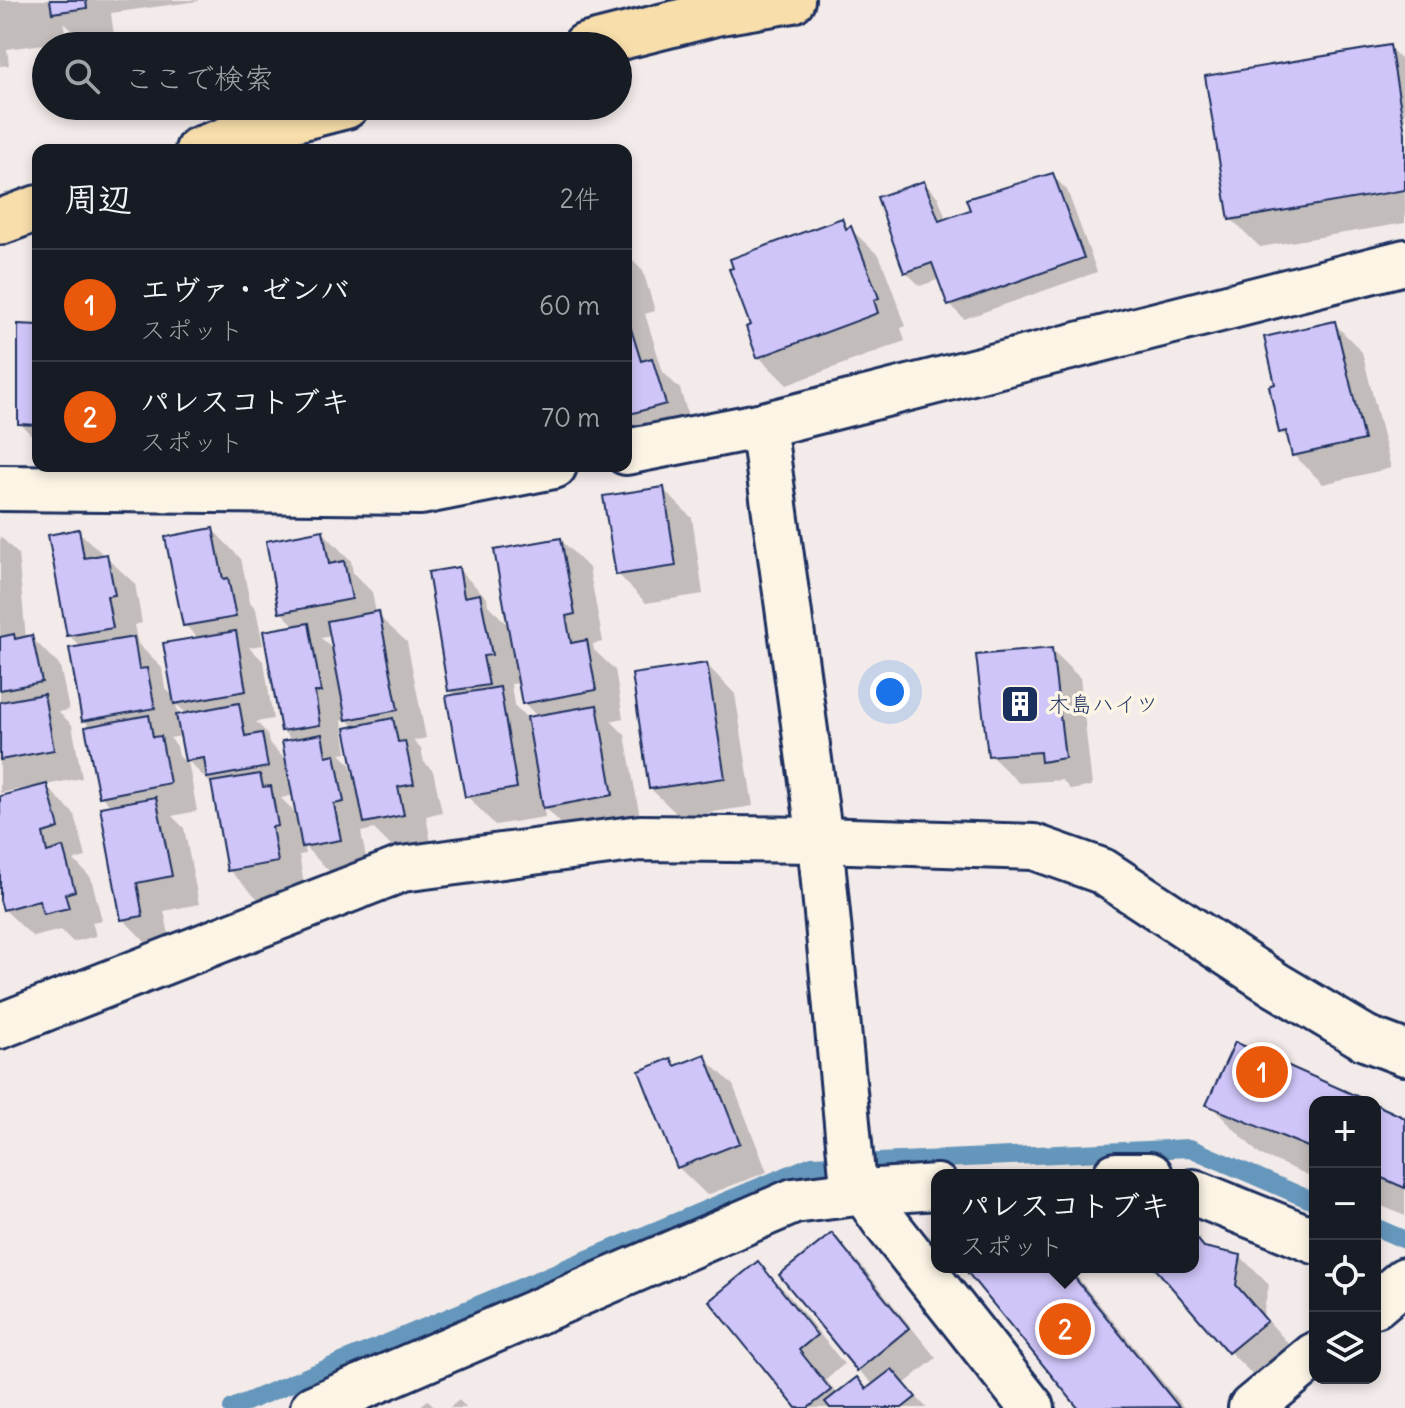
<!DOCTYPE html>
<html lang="ja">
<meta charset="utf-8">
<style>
:root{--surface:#171b24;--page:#242831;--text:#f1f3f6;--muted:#9ea1a6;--line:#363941;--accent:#ea580c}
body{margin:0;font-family:Delius,"Klee One",sans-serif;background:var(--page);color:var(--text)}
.controls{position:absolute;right:24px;bottom:24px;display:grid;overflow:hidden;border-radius:16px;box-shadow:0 4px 12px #0003}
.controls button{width:72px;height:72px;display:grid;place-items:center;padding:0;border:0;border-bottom:2px solid var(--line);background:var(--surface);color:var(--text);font:40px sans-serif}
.you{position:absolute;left:890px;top:692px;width:28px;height:28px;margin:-20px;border:6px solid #fff;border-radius:50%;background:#1a73e8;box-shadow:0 0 0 12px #1a73e833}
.badge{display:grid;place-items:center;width:52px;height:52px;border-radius:50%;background:var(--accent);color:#fff;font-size:26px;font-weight:700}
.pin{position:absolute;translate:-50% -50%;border:4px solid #fff;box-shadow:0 2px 8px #0006}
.popup{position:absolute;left:931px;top:1169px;width:268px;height:104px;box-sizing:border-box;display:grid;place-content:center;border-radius:16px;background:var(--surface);filter:drop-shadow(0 2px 6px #0005);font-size:26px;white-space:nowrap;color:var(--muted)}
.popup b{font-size:30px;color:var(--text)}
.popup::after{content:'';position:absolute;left:50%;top:100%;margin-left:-16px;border:16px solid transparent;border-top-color:var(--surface)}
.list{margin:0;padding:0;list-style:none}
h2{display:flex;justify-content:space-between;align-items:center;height:104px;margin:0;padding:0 32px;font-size:34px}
h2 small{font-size:26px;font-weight:400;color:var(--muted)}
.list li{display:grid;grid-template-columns:52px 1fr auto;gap:24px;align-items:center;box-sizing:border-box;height:112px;padding:0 32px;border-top:2px solid var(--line)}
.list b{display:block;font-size:30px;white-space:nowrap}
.list p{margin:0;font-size:26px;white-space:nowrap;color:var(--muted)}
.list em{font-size:26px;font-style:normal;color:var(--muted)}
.icon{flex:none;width:44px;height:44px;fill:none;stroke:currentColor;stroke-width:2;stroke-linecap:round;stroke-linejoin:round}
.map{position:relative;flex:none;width:1405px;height:1408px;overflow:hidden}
.search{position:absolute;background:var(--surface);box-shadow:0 4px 12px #0003;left:32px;top:32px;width:600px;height:88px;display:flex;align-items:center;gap:20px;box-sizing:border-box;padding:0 28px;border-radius:44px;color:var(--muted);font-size:30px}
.panel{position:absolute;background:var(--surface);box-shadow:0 4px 12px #0003;left:32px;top:144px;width:600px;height:328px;border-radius:16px}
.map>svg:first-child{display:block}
</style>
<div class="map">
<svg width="1405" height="1408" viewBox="0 0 1405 1408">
<rect width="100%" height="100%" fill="#f3ebe9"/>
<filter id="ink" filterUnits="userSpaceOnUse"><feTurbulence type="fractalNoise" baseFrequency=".0125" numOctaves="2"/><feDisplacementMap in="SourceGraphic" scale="16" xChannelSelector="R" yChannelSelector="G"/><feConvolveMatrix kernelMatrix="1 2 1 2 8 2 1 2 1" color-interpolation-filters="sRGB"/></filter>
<g filter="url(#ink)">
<g fill="#0003" fill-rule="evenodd">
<polygon points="0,0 198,0 198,1 111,13 114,36 82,41 64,22 66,41 7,49 9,65 0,66"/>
<polygon points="1389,47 1405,63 1405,223 1260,247 1231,219"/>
<polygon points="1053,176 1067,190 1097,272 964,319 950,305 940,279 920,286 906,272 924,183 938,197 947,221"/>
<polygon points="841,220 880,257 906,326 901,328 905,341 787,385 759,357"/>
<polygon points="626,254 643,271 655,311 645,314 663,372 680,389 693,432 626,451"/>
<polygon points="1334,323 1362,352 1391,468 1323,484 1294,455 1291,441 1281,432 1277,385"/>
<polygon points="38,327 38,442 20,423"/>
<polygon points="376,466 390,466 382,471"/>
<polygon points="663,489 692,518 703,594 646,603 618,574"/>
<path d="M213,530l28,29 9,43 6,7 7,36 -14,2 15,15 9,57 -17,3 11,11 2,10 19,19 5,-21 -11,-11 14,-103 -15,-15 42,-80 28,29 2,12 19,19 4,22 31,28 19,96 -13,3 8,8 3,13 9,9 9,41 -16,4 5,27 -36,7 -21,-21 -13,3 7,36 -35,7 -29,-29 1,8 -6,1 6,35 -47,9 -29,-29 -15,-83 -26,-26 9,50 -25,5 12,12 15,76 -35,7 7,33 -20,4 -28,-29 -11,-112 -11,-11 -9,-68 -8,-8 -2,-72 -13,-13 9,-104 57,53 7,39 -8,2 4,19 24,24 3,20 10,10 24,-59 -14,-14zM332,636l3,15 -14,-13zM176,704l11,10 -8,2zM342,720h6l8,8 2,51 -6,-6 -2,-9 -10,-10 7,-1zM182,736l6,29 -9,-9 -2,-10 -7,-8zM294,795l4,21 -17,-18z"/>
<polygon points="0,536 18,554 26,639 32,638 60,666 69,710 59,712 72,725 82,778 45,785 75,815 86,857 74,860 91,878 102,920 92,922 96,936 73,942 61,930 33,937 4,909 0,892 0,798 27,791 26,788 0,793"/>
<path d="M561,540l28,28 14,74 -10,2 1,6 21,20 8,48 -12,3 14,14 16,88 -68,13 -30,-31 2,12 -50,8 -28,-29 -11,-100 -6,-6 8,-121 29,29 1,7 22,22zM520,683l4,20 14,14 -11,1 -13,-13 -3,-21z"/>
<polygon points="1051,650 1080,678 1092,786 1071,790 1062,780 1019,783 990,755"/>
<polygon points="707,665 735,694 753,806 680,817 651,789"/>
<polygon points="1236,1045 1365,1102 1315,1102 1315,1178 1259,1154 1209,1104"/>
<polygon points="704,1057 733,1085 767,1172 707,1195 678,1167 671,1060 678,1067"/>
<polygon points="1375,1107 1405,1120 1405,1216 1375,1203"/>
<polygon points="832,1235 860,1264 936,1358 904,1384 927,1408 799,1408 758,1264 786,1292 844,1364 826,1380 838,1395 867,1391 874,1385 858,1370"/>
<polygon points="1193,1237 1205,1249 1240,1256 1269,1285 1263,1315 1294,1350 1258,1380 1230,1352 1157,1267 1193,1267"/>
<polygon points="966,1267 1069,1267 1184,1408 1080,1408"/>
<polygon points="428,1400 436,1408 418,1408"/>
<polygon points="459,1400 467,1408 449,1408"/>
</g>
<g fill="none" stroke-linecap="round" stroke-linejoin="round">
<g stroke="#6596bb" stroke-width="18">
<polyline points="1375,1227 1405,1240"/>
<polyline points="232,1408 812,1165 1190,1148 1315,1202"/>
</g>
</g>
<g fill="#d0c5f8" stroke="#1b2f5e" stroke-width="2">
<polygon points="50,0 86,0 87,8 52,13"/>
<polygon points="1390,45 1405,133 1405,190 1229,220 1205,76"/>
<polygon points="1053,173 1084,258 948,306 932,263 904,273 877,197 924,181 939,221 970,210 966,199"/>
<polygon points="842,218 846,229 851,226 879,298 874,300 878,313 757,358 746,327 750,325 729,269 733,268 730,259"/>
<polygon points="626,313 641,361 652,358 666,404 626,415"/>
<polygon points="1335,321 1364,440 1292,456 1286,431 1279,433 1269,386 1275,384 1264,337"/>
<polygon points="18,324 38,325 38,425 18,424"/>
<polygon points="664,487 676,566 616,575 603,496"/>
<polygon points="213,528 223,579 228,578 236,617 183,626 165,537"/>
<polygon points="79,529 84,558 107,554 115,595 107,596 113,628 67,636 48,535"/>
<polygon points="323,530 329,564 344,561 352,599 279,613 266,541"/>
<polygon points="561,538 575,614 566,616 571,643 587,640 596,690 522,704 494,550"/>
<polygon points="459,567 464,597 480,594 492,655 483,656 489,685 448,691 428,572"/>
<polygon points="379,611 398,710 346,720 327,621"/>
<polygon points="309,623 321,692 315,692 320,725 281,731 263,631"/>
<polygon points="236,631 246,691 174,704 163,643"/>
<polygon points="14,634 15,639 32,635 42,682 0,690 0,637"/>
<polygon points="134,637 139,669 147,668 155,708 82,721 69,648"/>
<polygon points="1052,648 1065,758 1041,762 1040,752 988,756 976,655"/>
<polygon points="707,663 725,778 649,789 632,674"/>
<polygon points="500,687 517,788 465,797 446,696"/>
<polygon points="44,694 54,750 0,760 0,702"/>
<polygon points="239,703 245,736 262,733 268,767 207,778 204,758 185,761 176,715"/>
<polygon points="597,705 613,795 543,808 527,717"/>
<polygon points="149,715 153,737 161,736 170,783 99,797 85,727"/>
<polygon points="393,718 398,742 405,741 414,784 398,787 404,815 364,823 345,728"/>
<polygon points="322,734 326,756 335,754 344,802 334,804 341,840 302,847 282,741"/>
<polygon points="260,774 263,787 271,786 278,826 272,827 278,862 227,871 211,782"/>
<polygon points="47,784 59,828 43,833 47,852 63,847 75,891 65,894 69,908 43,914 39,900 3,910 0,900 0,796"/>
<polygon points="156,797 172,876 137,883 143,916 121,920 100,807"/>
<polygon points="1235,1042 1370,1102 1315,1102 1315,1150 1206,1105"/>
<polygon points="705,1054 740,1143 677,1168 639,1071 671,1058 675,1066"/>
<polygon points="1375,1104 1405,1118 1405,1188 1375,1175"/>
<polygon points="832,1233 909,1328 857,1371 779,1275"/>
<polygon points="1193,1234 1204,1247 1241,1255 1236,1285 1267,1321 1228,1353 1154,1267 1193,1267"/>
<polygon points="758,1261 817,1335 799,1350 831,1390 808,1408 796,1408 709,1301"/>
<polygon points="963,1267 1066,1267 1179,1407 1078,1408"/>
<polygon points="892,1369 916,1397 902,1408 830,1408 825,1402 857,1377 866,1389"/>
</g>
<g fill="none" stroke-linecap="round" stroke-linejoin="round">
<g stroke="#1b2f5e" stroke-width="50">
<g id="street">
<polyline points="763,425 820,840 852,1175 885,1222 1032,1408"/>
<polyline points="626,452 763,425 1405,262"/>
<polyline points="0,488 421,492 554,466"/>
<polyline points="0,1026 402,869 640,838 820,840 1034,847 1102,871 1276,985 1365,1038 1405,1053"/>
<polyline points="1116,1175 1150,1175"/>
<polyline points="1193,1192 1315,1241"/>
<polyline points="1375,1305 1405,1280"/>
<polyline points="313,1408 794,1201 864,1192 937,1187"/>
<polyline points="1251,1408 1315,1355"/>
</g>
</g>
<g stroke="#1b2f5e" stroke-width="50">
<g id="primary">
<polyline points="585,46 720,12 792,0"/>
<polyline points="198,150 256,129 346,106"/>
<polyline points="0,222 38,208"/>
</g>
</g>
<use href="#street" stroke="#fcf5e5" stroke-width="44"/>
<use href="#primary" stroke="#f8deab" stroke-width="44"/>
</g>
</g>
<defs>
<g id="building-square" transform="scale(2)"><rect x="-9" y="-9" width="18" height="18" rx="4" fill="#1b2f5e" stroke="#fcf5e5"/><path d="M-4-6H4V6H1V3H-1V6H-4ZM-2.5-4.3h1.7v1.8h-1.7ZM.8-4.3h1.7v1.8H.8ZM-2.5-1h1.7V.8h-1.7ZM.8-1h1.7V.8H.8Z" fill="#fff"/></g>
</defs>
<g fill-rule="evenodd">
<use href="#building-square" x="1020" y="704"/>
</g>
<g text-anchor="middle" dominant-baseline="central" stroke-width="7" stroke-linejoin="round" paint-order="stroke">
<g font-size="22" fill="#1b2f5e" stroke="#fcf5e5" text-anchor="start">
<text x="1048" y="704">木島ハイツ</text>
</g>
</g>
</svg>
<div class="controls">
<button>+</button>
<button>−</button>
<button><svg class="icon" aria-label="locate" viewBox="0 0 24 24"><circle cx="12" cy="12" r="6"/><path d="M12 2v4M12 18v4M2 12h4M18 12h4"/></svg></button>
<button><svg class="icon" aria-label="layers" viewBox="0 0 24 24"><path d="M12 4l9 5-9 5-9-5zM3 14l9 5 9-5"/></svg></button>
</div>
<div class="you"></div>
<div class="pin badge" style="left:1262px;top:1072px">1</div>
<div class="pin badge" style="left:1065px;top:1329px">2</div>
<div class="popup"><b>パレスコトブキ</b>スポット</div>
<div class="search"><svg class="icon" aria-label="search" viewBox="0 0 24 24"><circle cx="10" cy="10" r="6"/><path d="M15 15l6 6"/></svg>ここで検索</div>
<section class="panel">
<h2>周辺<small>2件</small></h2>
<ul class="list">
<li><span class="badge">1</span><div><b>エヴァ・ゼンバ</b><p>スポット</p></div><em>60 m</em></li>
<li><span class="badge">2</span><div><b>パレスコトブキ</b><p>スポット</p></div><em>70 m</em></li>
</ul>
</section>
</div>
